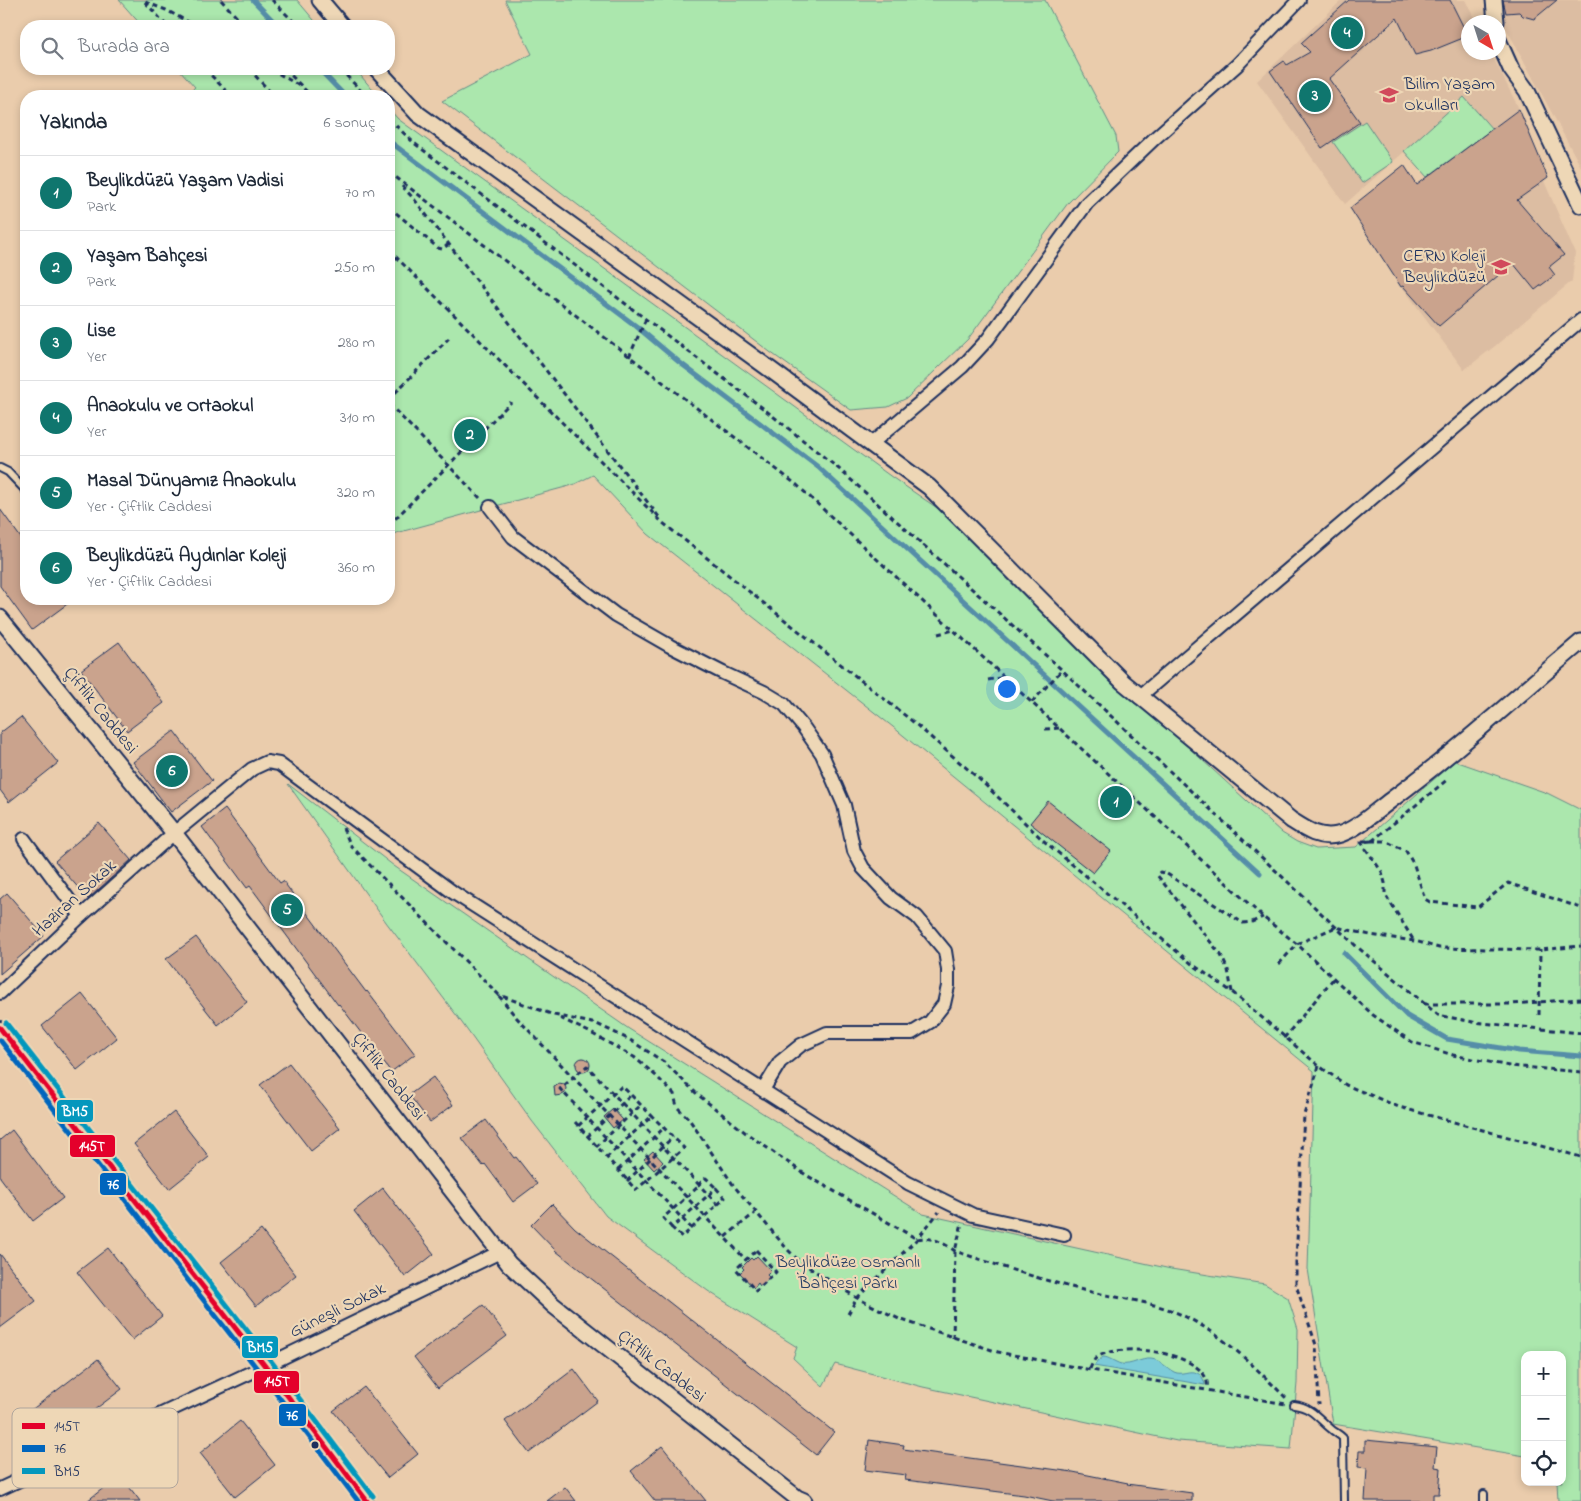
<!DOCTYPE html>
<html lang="tr">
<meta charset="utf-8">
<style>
:root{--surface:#fff;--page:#f2f2f3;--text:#1f2937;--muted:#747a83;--line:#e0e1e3;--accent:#0f766e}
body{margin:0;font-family:"Indie Flower",sans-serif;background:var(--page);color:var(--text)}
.controls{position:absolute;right:15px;bottom:15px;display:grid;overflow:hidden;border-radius:10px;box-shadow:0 2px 8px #0003}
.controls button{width:45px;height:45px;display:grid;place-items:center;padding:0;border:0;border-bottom:1px solid var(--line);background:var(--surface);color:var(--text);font:25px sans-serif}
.compass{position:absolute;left:1461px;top:15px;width:45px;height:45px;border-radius:50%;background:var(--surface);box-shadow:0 2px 8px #0003;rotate:141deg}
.you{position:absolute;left:1006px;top:688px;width:18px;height:18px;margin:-12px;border:4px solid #fff;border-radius:50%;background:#1a73e8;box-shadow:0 0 0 8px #1a73e833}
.badge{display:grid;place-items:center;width:32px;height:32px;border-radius:50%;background:var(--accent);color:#fff;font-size:16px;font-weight:700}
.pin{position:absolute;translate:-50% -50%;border:2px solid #fff;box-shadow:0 1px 5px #0006}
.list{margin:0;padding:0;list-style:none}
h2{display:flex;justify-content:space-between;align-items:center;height:65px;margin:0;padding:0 20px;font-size:21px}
h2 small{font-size:16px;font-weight:400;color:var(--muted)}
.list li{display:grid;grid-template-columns:32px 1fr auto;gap:15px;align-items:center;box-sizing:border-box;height:75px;padding:0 20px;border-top:1px solid var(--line)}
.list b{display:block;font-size:19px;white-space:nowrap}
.list p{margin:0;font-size:16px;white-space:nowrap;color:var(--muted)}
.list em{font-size:16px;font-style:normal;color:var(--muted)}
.icon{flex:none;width:28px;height:28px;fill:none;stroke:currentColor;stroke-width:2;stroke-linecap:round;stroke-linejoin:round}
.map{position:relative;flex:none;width:1581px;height:1501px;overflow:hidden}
.search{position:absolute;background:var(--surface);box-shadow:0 2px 8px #0003;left:20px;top:20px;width:375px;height:55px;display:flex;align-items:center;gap:12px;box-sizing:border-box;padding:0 18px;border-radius:20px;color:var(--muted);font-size:19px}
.panel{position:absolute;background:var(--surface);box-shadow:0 2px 8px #0003;left:20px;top:90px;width:375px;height:515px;border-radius:20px}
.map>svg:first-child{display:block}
</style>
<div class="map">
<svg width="1581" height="1501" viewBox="0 0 1581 1501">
<rect width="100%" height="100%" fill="#eaccac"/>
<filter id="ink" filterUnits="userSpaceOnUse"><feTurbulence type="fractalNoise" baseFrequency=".02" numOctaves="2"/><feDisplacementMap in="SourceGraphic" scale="10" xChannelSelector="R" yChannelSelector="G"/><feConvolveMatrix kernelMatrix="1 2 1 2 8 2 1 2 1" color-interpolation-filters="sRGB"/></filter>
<g filter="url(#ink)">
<g fill="#dcbda2">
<polygon points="1342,0 1466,0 1477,22 1468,22 1468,52 1491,53 1519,109 1427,177 1404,152 1345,204 1257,81"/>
<polygon points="1504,0 1581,0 1581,167 1505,26"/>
<polygon points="1544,181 1575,253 1572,281 1495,346 1464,370 1403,288 1401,287 1522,196"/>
</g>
<g fill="#abe7ad" stroke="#638b86">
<polygon points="119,0 297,0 319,26 142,26"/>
<polygon points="505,0 1045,0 1116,136 1118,152 1068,203 968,339 907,398 888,407 851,410 770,352 442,101 532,54"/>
<polygon points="179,69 355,69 378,96 185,96 195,87"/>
<polygon points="1464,97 1492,129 1427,177 1404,151"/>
<polygon points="389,109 398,119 893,478 946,514 1129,693 1282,833 1297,842 1316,849 1356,847 1455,761 1547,793 1581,810 1581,1501 1558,1501 1557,1482 1562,1482 1562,1355 1525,1355 1525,1456 1333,1424 1308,1269 1314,1071 893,727 648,534 593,475 573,485 389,535"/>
<polygon points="1365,121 1393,162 1362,183 1333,142"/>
<polygon points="288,784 394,866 629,1029 923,1214 1171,1269 1265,1284 1288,1298 1298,1329 1297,1383 1291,1449 1177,1441 923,1387 835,1364 823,1386 793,1358 797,1347 708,1291 606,1216 532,1121 457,1016 386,922"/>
</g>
<path fill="#7ccbd9" stroke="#558da8" d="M1103,1357c6,0 11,5 18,7 10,2 20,-6 30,-5 10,1 15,9 23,13 8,4 16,-3 23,1 5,2 7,7 8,12l-111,-19 4,-5z"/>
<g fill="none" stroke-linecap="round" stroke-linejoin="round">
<g stroke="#558da8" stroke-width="5">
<polyline points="253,0 278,26"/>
<polyline points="319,69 345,96"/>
<polyline points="389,141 636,326 679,362 818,467 1260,873"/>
<polyline points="1344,953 1407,1016 1447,1039 1519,1051 1581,1056"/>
</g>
</g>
<g fill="#caa38d" stroke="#1b2f5e">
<polygon points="1349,0 1450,0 1468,36 1431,51 1415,55 1397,18 1329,79 1360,122 1322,148 1270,71 1284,61 1287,65 1310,52 1301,43"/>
<polygon points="1503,0 1557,0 1534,19 1523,16 1519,12 1506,13"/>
<polygon points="1519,109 1548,178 1517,200 1564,255 1549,267 1555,275 1535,290 1513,263 1439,326 1403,286 1401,287 1350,208 1404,165 1417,185"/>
<polygon points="0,509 26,545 26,599 74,599 32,630 0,586"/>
<polygon points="119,642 164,703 127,731 81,670"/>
<polygon points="21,717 58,763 9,802 0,790 0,733"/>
<polygon points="174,731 212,781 171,812 133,762"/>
<polygon points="1048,801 1111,851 1093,873 1030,823"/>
<polygon points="225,809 280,883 283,881 366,992 367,991 415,1054 391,1072 339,1004 338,1005 250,886 247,888 202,827"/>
<polygon points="99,823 131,860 88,899 55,861"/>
<polygon points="7,893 44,936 0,974 0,899"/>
<polygon points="196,937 247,1002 218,1025 166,959"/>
<polygon points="82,994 117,1038 77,1070 42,1026"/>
<circle cx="583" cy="1065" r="7"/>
<polygon points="289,1063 340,1128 311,1151 260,1085"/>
<polygon points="433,1077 453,1105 430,1122 409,1095"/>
<polygon points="559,1083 564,1084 566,1088 565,1093 562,1095 555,1096 554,1086"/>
<polygon points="613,1109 623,1120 613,1128 604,1117"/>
<polygon points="174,1112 209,1157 169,1189 134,1144"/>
<polygon points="486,1120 514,1158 516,1157 537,1184 513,1202 485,1164 483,1166 462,1138"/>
<polygon points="12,1130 63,1198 33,1221 0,1177 0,1140"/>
<polygon points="653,1151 663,1162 654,1170 644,1159"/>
<polygon points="383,1188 434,1254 405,1277 354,1211"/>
<polygon points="552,1204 575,1228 834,1432 816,1455 556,1251 531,1225"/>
<polygon points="261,1230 296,1275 256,1306 221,1262"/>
<polygon points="108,1248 162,1316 132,1340 77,1272"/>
<polygon points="0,1254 36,1301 0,1328"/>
<polygon points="757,1256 771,1271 767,1275 770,1278 760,1286 758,1283 754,1288 740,1273 744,1269 742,1267 751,1258 753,1260"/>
<polygon points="483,1305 507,1336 438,1388 414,1357"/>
<polygon points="98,1359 122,1389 53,1441 30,1411"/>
<polygon points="574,1369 598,1401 529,1453 505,1421"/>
<polygon points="364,1387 418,1454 388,1478 333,1411"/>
<polygon points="240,1421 275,1465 235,1497 200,1453"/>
<polygon points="869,1440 904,1445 903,1449 1073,1472 1128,1483 1127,1484 1192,1493 1192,1501 1053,1501 1024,1495 905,1480 906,1475 865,1470"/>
<polygon points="1365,1440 1437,1447 1435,1467 1441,1468 1439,1494 1433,1494 1433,1501 1365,1501 1367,1468 1358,1467 1359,1451 1365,1451"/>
<polygon points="662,1446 706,1501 655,1501 631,1471"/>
<polygon points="120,1475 140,1501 87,1501"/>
<polygon points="565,1487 576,1501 547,1501"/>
</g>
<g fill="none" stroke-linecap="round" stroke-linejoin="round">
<g stroke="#1b2f5e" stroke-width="10">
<g id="service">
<polyline points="0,468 8,472 26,491"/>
<path d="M1294,1405c17,2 24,13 36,23 4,4 9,6 13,10l1,63"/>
<polyline points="1484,1501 1484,1494"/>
</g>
</g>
<g stroke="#1b2f5e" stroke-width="16">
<g id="minor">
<polyline points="871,444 962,367 988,339 1087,203 1155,138 1237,65 1299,0"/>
<polyline points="490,507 513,537 616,615 670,646 723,673 764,692 784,704 804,728 822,754 844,805 854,851 863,868 891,898 917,917 945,951 948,970 948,986 944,1004 930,1022 912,1033 827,1033 801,1045 780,1062 763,1090"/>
<polyline points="1139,697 1581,320"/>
<polyline points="24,839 81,916"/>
<polyline points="0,993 81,916 174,833 252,769 267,762 279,764 454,893 908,1183 973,1215 1064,1235"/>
<polyline points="0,1028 265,1366 367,1501"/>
<polyline points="0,1489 265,1366 500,1252"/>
</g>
</g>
<g stroke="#1b2f5e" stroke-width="19">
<g id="tertiary">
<polyline points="320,0 342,26"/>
<polyline points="1494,0 1496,22"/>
<polyline points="1498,40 1511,69 1527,91 1581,205"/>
<path d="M377,69l41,45 353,256 158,117 194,195 168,138c14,9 28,19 46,15 18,-4 39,-24 54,-35 66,-49 127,-105 190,-158"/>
<polyline points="0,618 174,833 509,1264 553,1305 797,1498 804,1501"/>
</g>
</g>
<g stroke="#1b2f5e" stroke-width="3" stroke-dasharray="5 4" stroke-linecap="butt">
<polyline points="221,0 245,26"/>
<polyline points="272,0 298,26"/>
<polyline points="145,2 166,10 196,26"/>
<polyline points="145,2 167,26"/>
<polyline points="205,69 231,96"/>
<polyline points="249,69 274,96"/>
<polyline points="271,69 298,85"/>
<polyline points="285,69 311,96"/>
<polyline points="340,69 366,96"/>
<polyline points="190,96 195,91"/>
<polyline points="389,119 414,143 764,409 839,469 1062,670 1355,945 1438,1015 1473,1022 1581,1033"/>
<polyline points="389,172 797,485 1263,917 1297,944 1373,1015 1412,1042 1453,1055 1509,1066 1581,1072"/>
<polyline points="402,186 414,199 659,517"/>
<polyline points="389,207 438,248 442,249 449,244"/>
<polyline points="389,250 663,523 912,721 978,778 1044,841 1192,964 1232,992 1319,1066 1346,1085 1399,1107 1581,1157"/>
<polyline points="629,357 645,321 647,322"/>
<polyline points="389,399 449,338"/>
<polyline points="389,404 480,498"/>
<polyline points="389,525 511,402"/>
<polyline points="938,634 954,630"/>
<polyline points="988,680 1005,677"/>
<polyline points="1032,702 1062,670"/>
<polyline points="1045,729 1060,728"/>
<path d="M343,828l8,18 148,149 55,20 43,9 33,16 34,22 33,32 49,39 60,42 111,64c14,-3 27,4 38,12 44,15 87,29 132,40 33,8 68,10 99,26 39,19 70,51 100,81"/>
<polyline points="1362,841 1371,841 1361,842 1382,872 1385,883 1385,894 1414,941"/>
<polyline points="1371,841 1385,841 1406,851 1414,865 1425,899 1430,902 1478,907 1508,883 1581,908"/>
<polyline points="1372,841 1448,779"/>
<polyline points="1279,964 1297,944 1336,927 1370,935 1415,941 1439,948 1540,950 1581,946"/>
<polyline points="1232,992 1228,970 1221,955 1157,875 1160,872 1167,874 1243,923 1252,922 1263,917"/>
<polyline points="499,996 516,1017 746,1260"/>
<polyline points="1424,1004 1511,1004 1581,999"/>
<polyline points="1539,1015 1540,950"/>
<polyline points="560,1018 589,1032 634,1057 655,1075 674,1094 677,1107 689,1119 734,1186 787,1249 799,1261 857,1298 899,1319 998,1352 1080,1368 1286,1404"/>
<polyline points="1284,1038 1333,979"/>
<polyline points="1319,1066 1304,1115 1296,1259 1296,1285 1316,1345 1319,1405"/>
<polyline points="575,1122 636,1190 684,1148 622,1086 578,1126"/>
<polyline points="587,1137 631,1095"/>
<polyline points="596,1147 641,1105"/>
<polyline points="606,1158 652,1116"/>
<polyline points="618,1170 664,1128"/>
<polyline points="627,1181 673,1137"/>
<polyline points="698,1185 706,1178 716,1188"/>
<polygon points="716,1188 725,1198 682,1237 672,1228"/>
<polyline points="672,1228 663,1218 699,1186"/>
<polyline points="692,1229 560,1089 587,1066 718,1205"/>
<polyline points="725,1237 755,1213"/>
<polygon points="756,1250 776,1272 756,1291 736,1269"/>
<polyline points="848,1314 857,1298 917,1239 939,1212"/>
<polyline points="953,1338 955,1251 962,1223"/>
<path d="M1090,1369c1,-3 3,-7 5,-10 21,-20 119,-6 112,30"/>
</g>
<use href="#service" stroke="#eed7b6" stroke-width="6"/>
<use href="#minor" stroke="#eed7b6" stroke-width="12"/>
<use href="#tertiary" stroke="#eed7b6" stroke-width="15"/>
<g stroke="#eed7b6" stroke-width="9">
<polyline id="bus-1" points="0,1028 265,1366 367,1501"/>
</g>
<g stroke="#eed7b6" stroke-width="9">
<polyline id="bus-2" points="0,1040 259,1371 358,1501"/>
</g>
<g stroke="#eed7b6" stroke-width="9">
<polyline id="bus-3" points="6,1023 271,1361 373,1496"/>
</g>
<use href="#bus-1" stroke="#e4002b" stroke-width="5"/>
<use href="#bus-2" stroke="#0065bd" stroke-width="5"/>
<use href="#bus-3" stroke="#0497bd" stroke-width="5"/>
</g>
</g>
<defs>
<g id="school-bare" transform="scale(1.5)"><path d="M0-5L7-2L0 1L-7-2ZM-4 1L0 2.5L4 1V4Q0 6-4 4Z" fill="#d1495b" stroke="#eed7b6" stroke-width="2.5" paint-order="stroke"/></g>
</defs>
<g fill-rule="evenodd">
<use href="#school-bare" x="1389" y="95"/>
<use href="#school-bare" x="1501" y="267"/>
</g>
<circle fill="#1b2f5e" stroke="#eed7b6" stroke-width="2" cx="315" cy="1445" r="4.5"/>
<g text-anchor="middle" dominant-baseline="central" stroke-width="4.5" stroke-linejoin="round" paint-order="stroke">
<g font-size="18" fill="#1b2f5e" stroke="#eed7b6" text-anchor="start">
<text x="1404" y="85">Bilim Yaşam<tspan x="1404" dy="21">Okulları</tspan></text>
<text x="1486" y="257" text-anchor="end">CERN Koleji<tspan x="1486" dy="21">Beylikdüzü</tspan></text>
</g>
<g font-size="18" fill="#1b2f5e" stroke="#eed7b6">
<text transform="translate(100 711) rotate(51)">Çiftlik Caddesi</text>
<text transform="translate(75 899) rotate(-42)">Haziran Sokak</text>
<text transform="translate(388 1077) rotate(52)">Çiftlik Caddesi</text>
<text transform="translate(338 1311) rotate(-26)">Güneşli Sokak</text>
<text transform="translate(661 1367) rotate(38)">Çiftlik Caddesi</text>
</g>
<g font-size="18" fill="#294166" stroke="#eed7b6">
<text x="848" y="1263">Beylikdüze Osmanlı<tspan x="848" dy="21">Bahçesi Parkı</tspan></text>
</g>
</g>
<rect x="12" y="1408" width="166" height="80" rx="8" fill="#eed7b6" stroke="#afa59c" stroke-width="1"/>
<rect x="22" y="1423" width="23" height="6" fill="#e4002b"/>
<rect x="22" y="1445" width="23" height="7" fill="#0065bd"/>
<rect x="22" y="1468" width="23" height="6" fill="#0497bd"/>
<g font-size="14" fill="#1b2f5e">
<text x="54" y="1431">145T</text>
<text x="54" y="1453">76</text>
<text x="54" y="1476">BM5</text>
</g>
<g stroke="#eed7b6" stroke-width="2">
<rect x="56" y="1099" width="38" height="24" rx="5" fill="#0497bd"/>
<rect x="69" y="1134" width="47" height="24" rx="5" fill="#e4002b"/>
<rect x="99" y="1172" width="28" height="24" rx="5" fill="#0065bd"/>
<rect x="241" y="1335" width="38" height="24" rx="5" fill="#0497bd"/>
<rect x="253" y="1370" width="47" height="24" rx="5" fill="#e4002b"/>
<rect x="278" y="1403" width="29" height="24" rx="5" fill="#0065bd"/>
</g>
<g font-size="14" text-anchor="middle" font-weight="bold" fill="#fff">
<text x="75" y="1116">BM5</text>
<text x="92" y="1151">145T</text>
<text x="113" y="1189">76</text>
<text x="260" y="1352">BM5</text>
<text x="277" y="1386">145T</text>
<text x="292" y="1420">76</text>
</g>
</svg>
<div class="controls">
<button>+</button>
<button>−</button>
<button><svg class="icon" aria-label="locate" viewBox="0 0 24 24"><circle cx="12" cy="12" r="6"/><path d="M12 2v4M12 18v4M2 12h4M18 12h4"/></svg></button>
</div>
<svg class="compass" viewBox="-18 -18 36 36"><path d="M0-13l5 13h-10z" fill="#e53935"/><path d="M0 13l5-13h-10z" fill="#747a83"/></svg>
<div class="you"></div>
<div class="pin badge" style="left:1116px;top:802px">1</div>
<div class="pin badge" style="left:470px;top:435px">2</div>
<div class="pin badge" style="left:1315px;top:96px">3</div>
<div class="pin badge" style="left:1347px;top:33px">4</div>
<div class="pin badge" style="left:287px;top:910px">5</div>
<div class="pin badge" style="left:172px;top:771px">6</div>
<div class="search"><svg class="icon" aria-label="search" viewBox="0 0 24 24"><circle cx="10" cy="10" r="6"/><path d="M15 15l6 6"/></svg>Burada ara</div>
<section class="panel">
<h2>Yakında<small>6 sonuç</small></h2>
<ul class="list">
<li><span class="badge">1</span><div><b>Beylikdüzü Yaşam Vadisi</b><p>Park</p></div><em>70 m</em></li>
<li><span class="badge">2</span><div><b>Yaşam Bahçesi</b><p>Park</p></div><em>250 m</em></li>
<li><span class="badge">3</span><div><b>Lise</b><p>Yer</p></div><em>280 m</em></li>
<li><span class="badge">4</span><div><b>Anaokulu ve Ortaokul</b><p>Yer</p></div><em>310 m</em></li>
<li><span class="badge">5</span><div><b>Masal Dünyamız Anaokulu</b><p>Yer · Çiftlik Caddesi</p></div><em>320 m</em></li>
<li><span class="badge">6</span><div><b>Beylikdüzü Aydınlar Koleji</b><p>Yer · Çiftlik Caddesi</p></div><em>360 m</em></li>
</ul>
</section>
</div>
